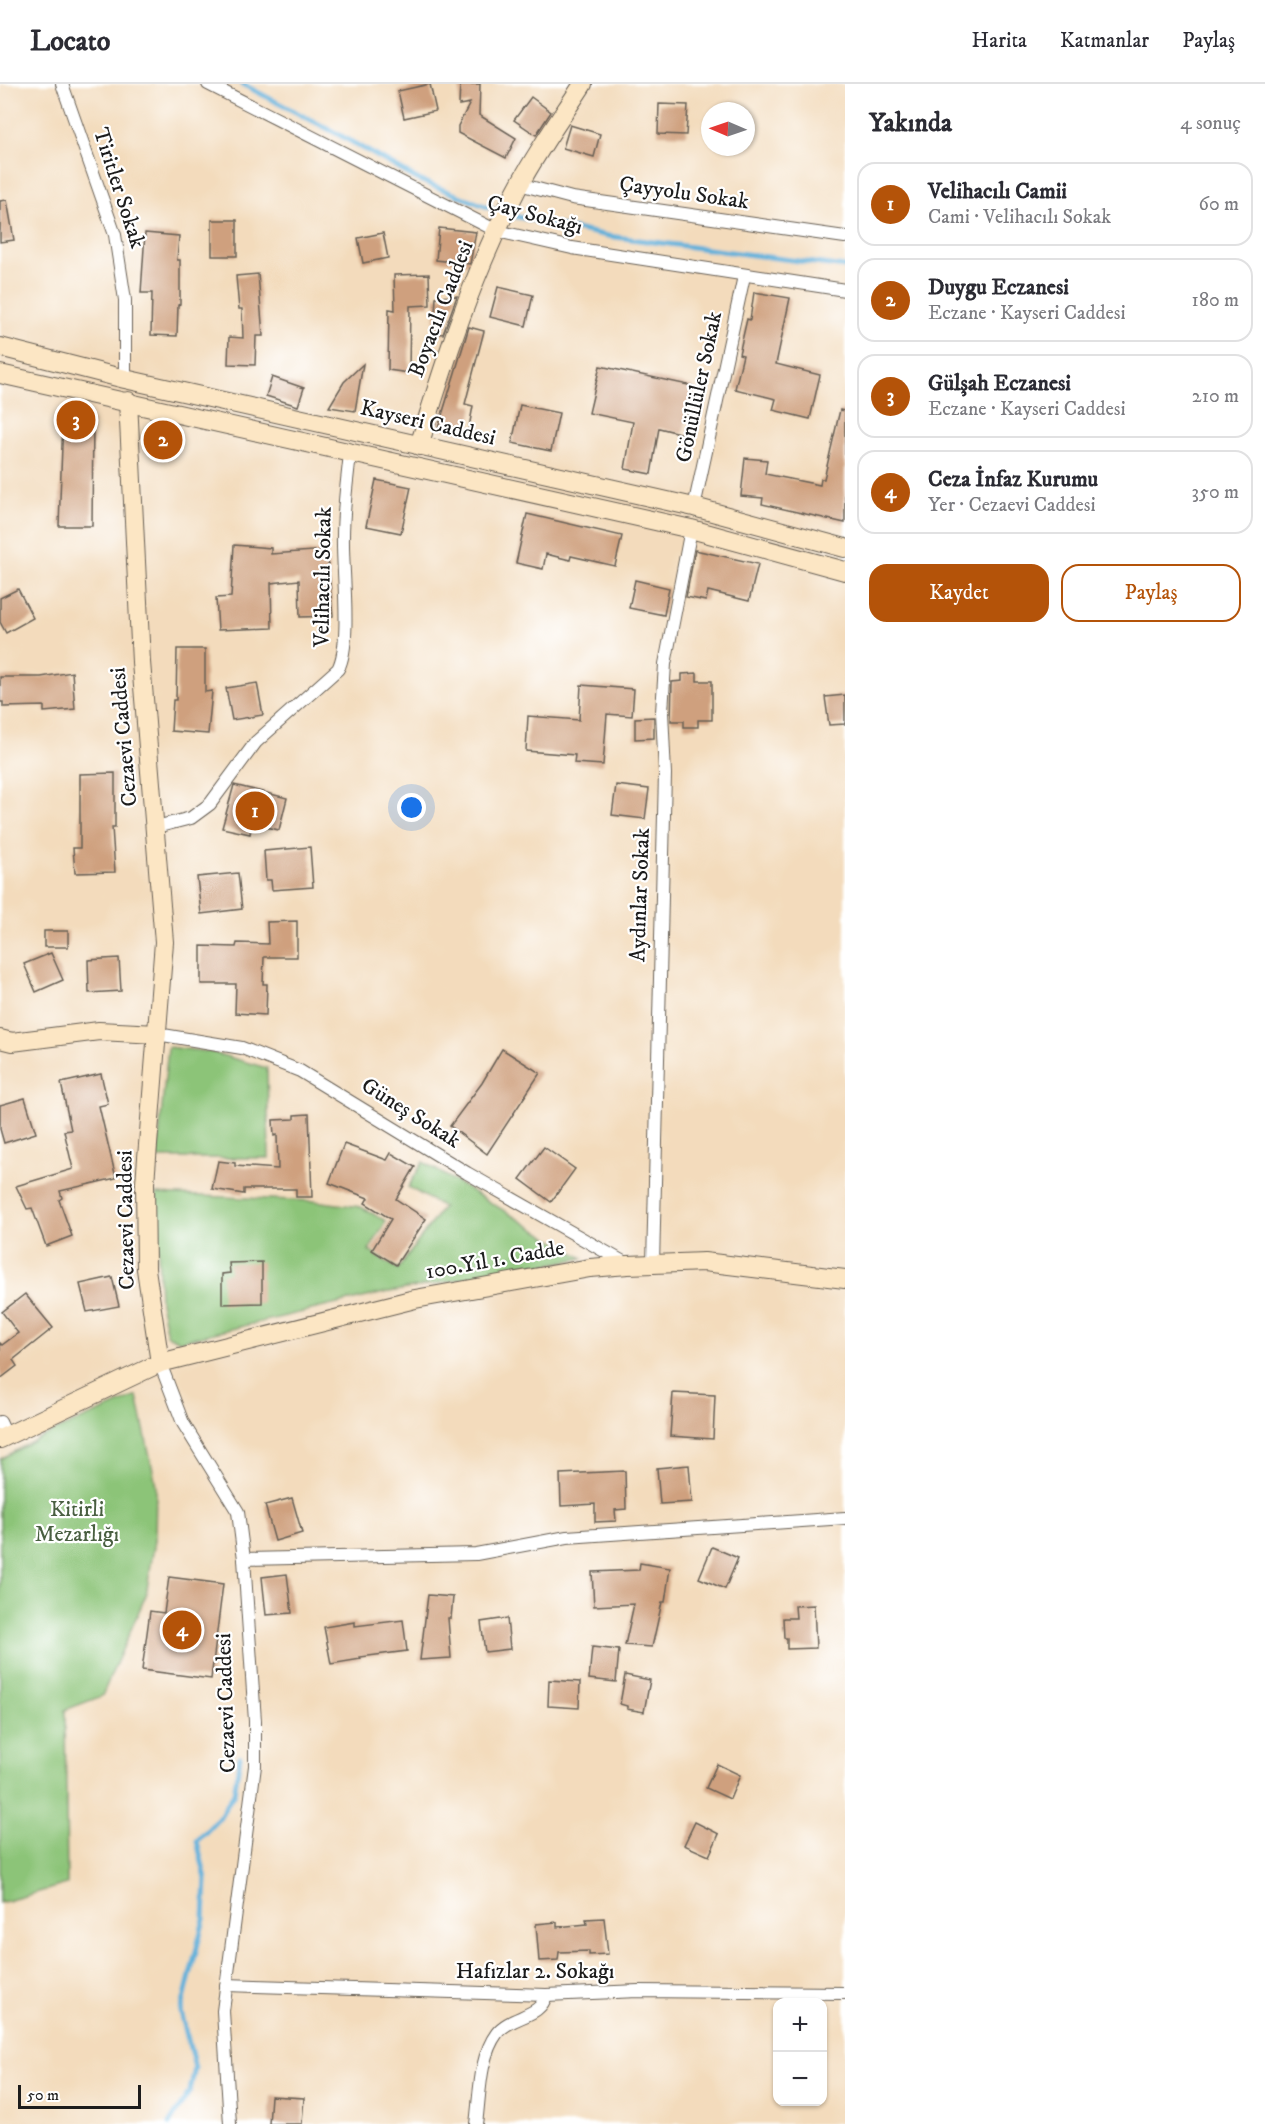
<!DOCTYPE html>
<html lang="tr">
<meta charset="utf-8">
<style>
:root{--surface:#fff;--page:#f7f7f7;--text:#2b2b33;--muted:#7c7c81;--line:#e1e1e2;--accent:#b45309}
body{margin:0;font-family:"IM FELL DW Pica",serif;background:var(--page);color:var(--text)}
.controls{position:absolute;right:18px;bottom:18px;display:grid;overflow:hidden;border-radius:12px;box-shadow:0 2px 4px #0004}
.controls button{width:54px;height:54px;display:grid;place-items:center;padding:0;border:0;border-bottom:2px solid var(--line);background:var(--surface);color:var(--text);font:30px sans-serif}
.compass{position:absolute;left:701px;top:18px;width:54px;height:54px;border-radius:50%;background:var(--surface);box-shadow:0 2px 4px #0004;rotate:272deg}
.scale{position:absolute;left:18px;bottom:15px;width:123px;box-sizing:border-box;padding-left:6px;border:3px solid #1c1c1c;border-top:0;font-size:16px;line-height:21px;white-space:nowrap;color:#1c1c1c;-webkit-text-stroke:4px #fff;paint-order:stroke}
.you{position:absolute;left:412px;top:724px;width:21px;height:21px;margin:-15px;border:4px solid #fff;border-radius:50%;background:#1a73e8;box-shadow:0 0 0 9px #1a73e833}
.badge{display:grid;place-items:center;width:39px;height:39px;border-radius:50%;background:var(--accent);color:#fff;font-size:20px;font-weight:700}
.pin{position:absolute;translate:-50% -50%;border:3px solid #fff;box-shadow:0 2px 6px #0006}
.list{margin:0;padding:0;list-style:none}
h2{display:flex;justify-content:space-between;align-items:center;height:78px;margin:0;padding:0 24px;font-size:26px}
h2 small{font-size:20px;font-weight:400;color:var(--muted)}
.list li{display:grid;grid-template-columns:39px 1fr auto;gap:18px;align-items:center;box-sizing:border-box;height:84px;margin:0 12px 12px;padding:0 12px;border:2px solid var(--line);border-radius:18px}
.list b{display:block;font-size:22px;white-space:nowrap}
.list p{margin:0;font-size:20px;white-space:nowrap;color:var(--muted)}
.list em{font-size:20px;font-style:normal;color:var(--muted)}
.actions{display:flex;gap:12px;padding:18px 24px}
.actions a{flex:1;padding:14px 0;border:2px solid var(--accent);border-radius:18px;text-align:center;font-size:21px;color:var(--accent)}
.actions .main{background:var(--accent);color:#fff}
.map{position:relative;flex:none;width:845px;height:2040px;overflow:hidden}
header{display:flex;align-items:center;gap:36px;box-sizing:border-box;height:84px;padding:0 30px;background:var(--surface);border-bottom:2px solid var(--line)}
header strong{font-size:28px}
nav{display:flex;gap:33px;margin-inline-start:auto;font-size:21px}
main{display:flex}
aside{flex:1;background:var(--surface)}
.map>svg:first-child{display:block}
</style>
<header>
<strong>Locato</strong>
<nav><a>Harita</a><a>Katmanlar</a><a>Paylaş</a></nav>
</header>
<main>
<div class="map">
<svg width="845" height="2040" viewBox="0 0 845 2040">
<rect width="100%" height="100%" fill="#fff"/>
<filter id="ink" filterUnits="userSpaceOnUse"><feTurbulence type="fractalNoise" baseFrequency=".0167" numOctaves="2"/><feDisplacementMap in="SourceGraphic" scale="12" xChannelSelector="R" yChannelSelector="G"/><feConvolveMatrix kernelMatrix="1 2 1 2 8 2 1 2 1" color-interpolation-filters="sRGB"/></filter>
<filter id="wash" filterUnits="userSpaceOnUse"><feTurbulence type="fractalNoise" baseFrequency=".008" numOctaves="4" result="noise"/><feDisplacementMap in="SourceGraphic" scale="24" xChannelSelector="R" yChannelSelector="G"/><feGaussianBlur stdDeviation="1.35" result="paint"/><feColorMatrix in="noise" values="0 0 0 0 0 0 0 0 0 0 0 0 0 0 0 0 0 1.4 0 .05"/><feComposite in="paint" operator="in"/></filter>
<g filter="url(#wash)">
<rect width="100%" height="100%" fill="#f3dbbc"/>
<g fill="#8cc478" stroke="#54704a" stroke-width="1.5">
<polygon points="168,963 211,968 267,984 269,1074 157,1074"/>
<polygon points="423,1078 583,1174 384,1209 180,1257 167,1251 160,1218 156,1110 314,1117 361,1123 386,1137 369,1167 398,1185 443,1123 408,1103"/>
<polygon points="137,1312 156,1401 155,1456 146,1511 102,1612 65,1626 67,1800 0,1819 0,1375 41,1353"/>
</g>
<g fill="none" stroke-linecap="round" stroke-linejoin="round">
<g stroke="#60b0da" stroke-width="5">
<polyline points="242,0 336,49 419,96 500,128"/>
<polyline points="509,131 608,152 845,183"/>
<polyline points="169,2040 190,2007 195,1984 181,1928 204,1835 206,1795 197,1757 219,1734 234,1709 240,1673"/>
</g>
</g>
<g id="blocks">
<g fill="#cfa07e">
<polygon points="430,0 436,27 404,34 398,7"/>
<polygon points="460,0 480,0 479,31 516,54 506,74 458,49 458,42 470,19 459,21"/>
<polygon points="531,13 551,28 536,51 514,36"/>
<polygon points="659,20 688,21 686,51 658,50"/>
<polygon points="570,41 600,50 594,73 563,64"/>
<polygon points="7,116 14,156 0,158 0,117"/>
<rect x="212" y="136" width="25" height="36"/>
<polygon points="439,144 476,148 470,180 436,176"/>
<polygon points="145,149 179,152 177,176 180,176 180,220 178,221 177,252 151,251 152,209 141,209"/>
<polygon points="383,149 388,174 363,179 358,154"/>
<polygon points="258,190 263,252 256,252 255,281 228,280 229,253 243,254 242,225 239,225 236,192"/>
<polygon points="429,190 430,221 410,222 409,289 388,286 389,225 395,226 394,191"/>
<polygon points="498,203 533,211 526,242 490,233"/>
<polygon points="754,208 790,214 776,280 820,291 810,335 773,326 776,315 735,305 743,271 739,270 747,235 750,236"/>
<polygon points="457,212 443,250 434,249 436,213"/>
<polygon points="469,243 484,247 465,320 473,322 468,349 438,344"/>
<polygon points="363,280 355,327 329,323 344,298"/>
<polygon points="600,282 693,302 683,350 659,344 651,390 625,385 633,338 589,329"/>
<polygon points="272,293 304,304 298,322 266,312"/>
<polygon points="520,321 559,329 551,367 512,359"/>
<polygon points="840,326 845,327 845,439 762,420 763,414 741,412 745,374 767,376 765,390 820,401 821,395 824,395"/>
<polygon points="63,335 93,336 92,442 59,442"/>
<polygon points="376,396 411,403 401,449 366,442"/>
<polygon points="527,430 622,452 615,482 571,472 570,476 546,470 543,485 516,479"/>
<polygon points="234,461 271,464 271,470 327,466 333,532 300,533 299,496 271,499 272,544 218,546 216,514 231,513"/>
<polygon points="695,466 758,480 749,517 708,507 706,517 686,513"/>
<polygon points="635,496 669,504 664,531 629,524"/>
<polygon points="18,505 33,534 6,549 0,538 0,514"/>
<polygon points="177,565 205,565 205,608 212,607 208,650 171,647 173,616 176,616"/>
<polygon points="72,588 75,625 44,628 44,622 3,623 3,618 0,618 0,593 41,593"/>
<polygon points="697,589 697,597 712,597 712,636 698,636 698,643 684,643 684,637 671,637 672,598 682,597 682,590"/>
<polygon points="257,599 263,631 232,636 226,604"/>
<polygon points="581,601 634,605 632,632 607,630 603,681 574,679 575,671 526,667 528,632 579,636"/>
<polygon points="845,611 845,640 829,641 825,613"/>
<polygon points="654,633 654,654 635,655 635,634"/>
<polygon points="115,689 115,743 112,743 115,788 75,789 73,764 80,764 80,690"/>
<polygon points="234,701 287,714 279,746 252,740 250,750 222,744"/>
<polygon points="616,701 649,705 645,735 612,731"/>
<polygon points="310,763 313,803 272,806 271,796 266,796 264,767"/>
<polygon points="238,789 242,825 201,830 197,793"/>
<polygon points="297,837 297,873 264,873 263,900 267,900 266,931 235,929 236,900 201,900 201,862 236,863 237,859 268,860 267,838"/>
<rect x="44" y="847" width="24" height="16"/>
<polygon points="51,869 63,896 36,908 24,880"/>
<polygon points="119,874 121,907 89,909 88,876"/>
<polygon points="502,965 540,989 487,1070 450,1042 482,999"/>
<polygon points="101,990 108,1020 99,1022 116,1094 60,1107 62,1114 59,1116 72,1152 46,1162 32,1124 27,1125 16,1102 73,1085 64,1047 71,1046 61,999"/>
<polygon points="25,1014 36,1049 4,1059 0,1045 0,1021"/>
<polygon points="309,1030 312,1113 296,1113 296,1105 244,1105 244,1110 212,1105 218,1077 235,1079 235,1082 278,1085 277,1051 274,1052 273,1036 294,1035 294,1031"/>
<polygon points="344,1060 387,1076 391,1069 415,1083 396,1115 426,1135 396,1181 372,1166 391,1135 365,1119 368,1114 329,1099"/>
<polygon points="544,1063 575,1085 551,1118 520,1095"/>
<polygon points="262,1178 262,1219 222,1220 222,1190 230,1189 229,1179"/>
<polygon points="112,1193 119,1222 87,1228 80,1200"/>
<polygon points="25,1210 53,1244 13,1276 17,1282 0,1295 0,1259 2,1261 18,1249 2,1228"/>
<polygon points="673,1309 715,1311 713,1355 670,1352"/>
<polygon points="689,1381 692,1418 660,1420 657,1384"/>
<polygon points="625,1387 626,1425 615,1426 616,1437 595,1438 595,1420 561,1422 560,1390"/>
<polygon points="292,1414 302,1449 275,1457 265,1421"/>
<polygon points="712,1463 738,1474 725,1505 699,1494"/>
<polygon points="640,1479 670,1484 665,1518 662,1518 652,1563 625,1561 634,1520 594,1522 592,1488 639,1486"/>
<polygon points="287,1490 292,1529 266,1531 262,1493"/>
<polygon points="169,1493 223,1500 211,1595 142,1586 150,1527 164,1529"/>
<polygon points="428,1511 453,1513 451,1534 448,1534 451,1574 420,1576"/>
<polygon points="814,1521 816,1564 787,1565 787,1554 784,1554 783,1534 796,1534 795,1522"/>
<polygon points="507,1534 510,1565 485,1568 481,1538"/>
<polygon points="403,1536 407,1567 360,1573 361,1575 331,1580 324,1543 355,1538 355,1542"/>
<polygon points="592,1563 619,1566 616,1598 589,1595"/>
<polygon points="625,1591 650,1596 644,1628 627,1625 627,1622 620,1620"/>
<polygon points="549,1596 580,1598 579,1624 548,1622"/>
<polygon points="717,1680 740,1691 730,1715 706,1704"/>
<polygon points="695,1738 719,1750 709,1772 684,1761"/>
<polygon points="604,1834 608,1870 589,1871 589,1867 559,1868 558,1876 539,1877 536,1840 557,1838 557,1843 587,1840 586,1835"/>
<polygon points="271,2012 304,2014 302,2040 269,2040"/>
</g>
</g>
</g>
<g filter="url(#ink)">
<use href="#blocks" fill-opacity="0" stroke="#675f54" stroke-width="1.5"/>
<g fill="none" stroke-linecap="round" stroke-linejoin="round">
<g stroke="#675f54" stroke-width="14">
<g id="street">
<polyline points="62,0 115,151 125,216 125,295"/>
<polyline points="208,0 497,147 572,164 845,206"/>
<polyline points="519,100 572,114 845,153"/>
<polyline points="694,423 744,192"/>
<path d="M156,743l35,-9 19,-14 46,-62 82,-73c14,-26 4,-100 5,-132 0,-28 4,-55 7,-83"/>
<polyline points="157,950 242,964 300,987 467,1089 627,1180"/>
<polyline points="653,1180 665,690 662,628 665,580 691,445"/>
<polyline points="160,1279 183,1339 238,1428 244,1475 255,1637 255,1682 223,1927 230,2040"/>
<polyline points="0,1338 6,1351"/>
<polyline points="244,1475 476,1470 567,1453 845,1434"/>
<polyline points="226,1901 546,1911 638,1907 845,1909"/>
<path d="M476,2040c4,-29 3,-67 21,-91 14,-18 44,-15 49,-38"/>
</g>
</g>
<g stroke="#675f54" stroke-width="20">
<g id="secondary">
<polyline points="0,263 125,295 694,423 845,464"/>
<polyline points="0,290 691,445 845,487"/>
<polyline points="128,317 141,578 164,858 145,1099 146,1185 160,1279"/>
<path d="M419,362c26,-86 54,-173 96,-253 19,-38 45,-73 68,-109"/>
<polyline points="0,955 12,958 99,947 157,950"/>
<polyline points="0,1355 160,1279 415,1215 590,1184 628,1181 704,1178 845,1195"/>
</g>
</g>
<use href="#street" stroke="#fff" stroke-width="12"/>
<use href="#secondary" stroke="#fce6c4" stroke-width="18"/>
</g>
</g>
<g text-anchor="middle" dominant-baseline="central" stroke-width="4.5" stroke-linejoin="round" paint-order="stroke">
<g font-size="22" fill="#1c1c1c" stroke="#fff">
<text transform="translate(119 104) rotate(72)">Tiritler Sokak</text>
<text transform="translate(684 109) rotate(8)">Çayyolu Sokak</text>
<text transform="translate(535 131) rotate(15)">Çay Sokağı</text>
<text transform="translate(441 225) rotate(-69)">Boyacılı Caddesi</text>
<text transform="translate(699 303) rotate(-78)">Gönüllüler Sokak</text>
<text transform="translate(428 339) rotate(13)">Kayseri Caddesi</text>
<text transform="translate(323 493) rotate(-89)">Velihacılı Sokak</text>
<text transform="translate(124 653) rotate(-95)">Cezaevi Caddesi</text>
<text transform="translate(640 811) rotate(-88)">Aydınlar Sokak</text>
<text transform="translate(411 1029) rotate(32)">Güneş Sokak</text>
<text transform="translate(126 1136) rotate(-91)">Cezaevi Caddesi</text>
<text transform="translate(495 1176) rotate(-10)">100.Yıl 1. Cadde</text>
<text transform="translate(226 1619) rotate(-92)">Cezaevi Caddesi</text>
<text x="535" y="1887">Hafızlar 2. Sokağı</text>
</g>
<g font-size="22" fill="#495f41" stroke="#fff">
<text x="77" y="1425">Kitirli<tspan x="77" dy="25">Mezarlığı</tspan></text>
</g>
</g>
</svg>
<div class="controls">
<button>+</button>
<button>−</button>
</div>
<svg class="compass" viewBox="-18 -18 36 36"><path d="M0-13l5 13h-10z" fill="#e53935"/><path d="M0 13l5-13h-10z" fill="#7c7c81"/></svg>
<div class="scale">50 m</div>
<div class="you"></div>
<div class="pin badge" style="left:255px;top:727px">1</div>
<div class="pin badge" style="left:163px;top:356px">2</div>
<div class="pin badge" style="left:76px;top:336px">3</div>
<div class="pin badge" style="left:182px;top:1546px">4</div>
</div>
<aside>
<h2>Yakında<small>4 sonuç</small></h2>
<ul class="list">
<li><span class="badge">1</span><div><b>Velihacılı Camii</b><p>Cami · Velihacılı Sokak</p></div><em>60 m</em></li>
<li><span class="badge">2</span><div><b>Duygu Eczanesi</b><p>Eczane · Kayseri Caddesi</p></div><em>180 m</em></li>
<li><span class="badge">3</span><div><b>Gülşah Eczanesi</b><p>Eczane · Kayseri Caddesi</p></div><em>210 m</em></li>
<li><span class="badge">4</span><div><b>Ceza İnfaz Kurumu</b><p>Yer · Cezaevi Caddesi</p></div><em>350 m</em></li>
</ul>
<div class="actions"><a class="main">Kaydet</a><a>Paylaş</a></div>
</aside>
</main>
